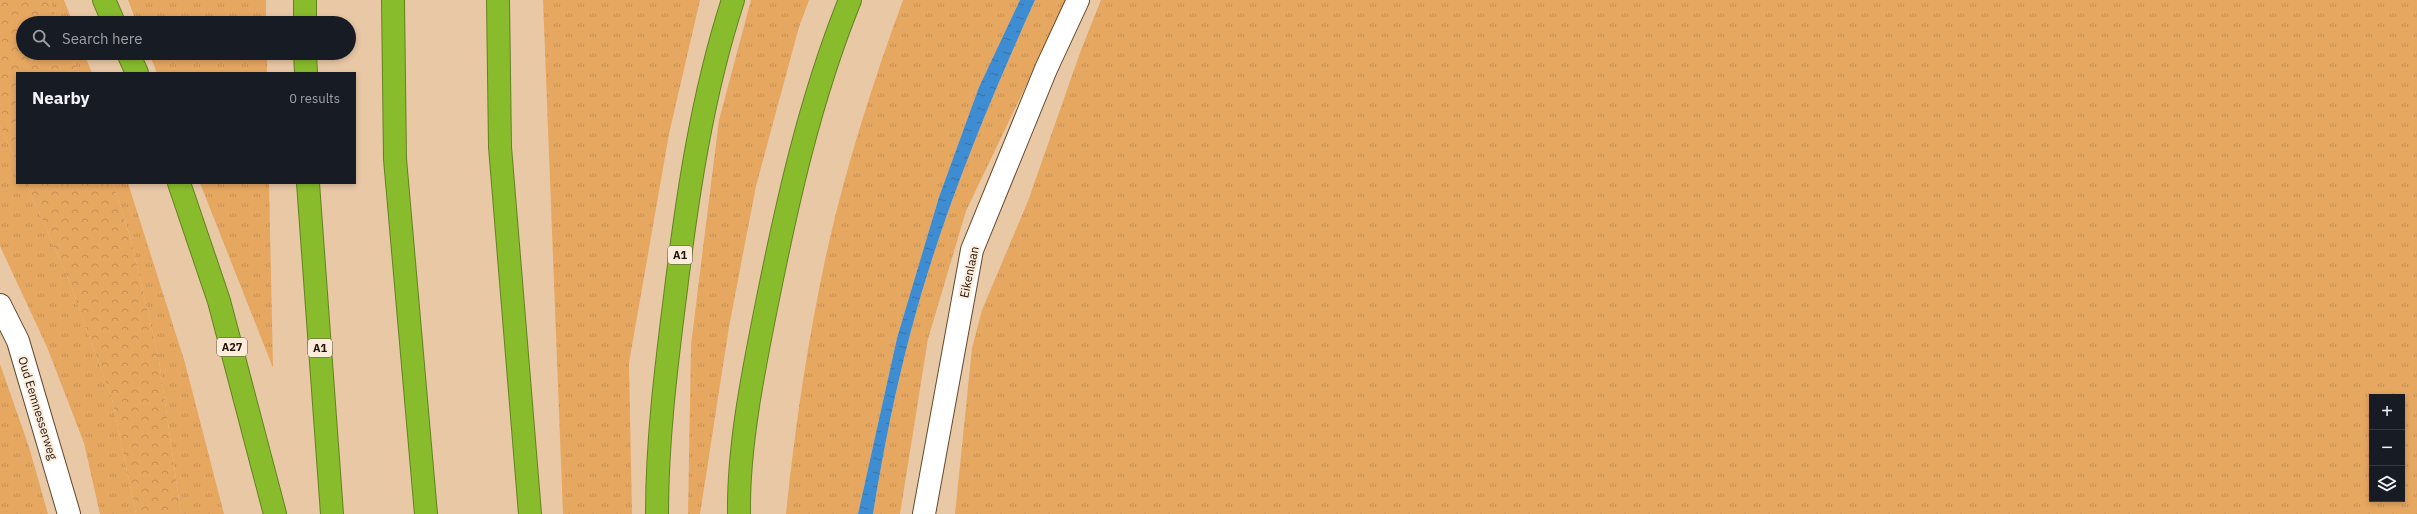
<!DOCTYPE html>
<meta charset="utf-8">
<style>
:root{--surface:#171b24;--page:#242831;--text:#f1f3f6;--muted:#9ea1a6;--line:#363941}
body{margin:0;font-family:"IBM Plex Sans",sans-serif;background:var(--page);color:var(--text)}
.controls{position:absolute;right:12px;bottom:12px;display:grid;overflow:hidden;border-radius:0px;box-shadow:0 2px 6px #0003}
.controls button{width:36px;height:36px;display:grid;place-items:center;padding:0;border:0;border-bottom:1px solid var(--line);background:var(--surface);color:var(--text);font:20px sans-serif}
.list{margin:0;padding:0;list-style:none}
h2{display:flex;justify-content:space-between;align-items:center;height:52px;margin:0;padding:0 16px;font-size:17px}
h2 small{font-size:13px;font-weight:400;color:var(--muted)}
.icon{flex:none;width:22px;height:22px;fill:none;stroke:currentColor;stroke-width:2;stroke-linecap:round;stroke-linejoin:round}
.map{position:relative;flex:none;width:2417px;height:514px;overflow:hidden}
.search{position:absolute;background:var(--surface);box-shadow:0 2px 6px #0003;left:16px;top:16px;width:340px;height:44px;display:flex;align-items:center;gap:10px;box-sizing:border-box;padding:0 14px;border-radius:22px;color:var(--muted);font-size:15px}
.panel{position:absolute;background:var(--surface);box-shadow:0 2px 6px #0003;left:16px;top:72px;width:340px;height:112px;border-radius:0px}
.map>svg:first-child{display:block}
</style>
<div class="map">
<svg width="2417" height="514" viewBox="0 0 2417 514">
<defs>
<pattern id="grass-tufts" width="24" height="20" patternUnits="userSpaceOnUse"><rect width="24" height="20" fill="#e6a761"/><path d="M3 7l-1-3M5 7V3M7 7l1-3M15 17l-1-3M17 17v-4M19 17l1-3" fill="none" stroke="#c58f53"/></pattern>
<pattern id="forest-crowns" width="20" height="18" patternUnits="userSpaceOnUse"><rect width="20" height="18" fill="#e6a761"/><path d="M2 6a3 3 0 1 1 6 0M12 15a3 3 0 1 1 6 0" fill="none" stroke="#c58f53"/></pattern>
<pattern id="water-ripples" width="26" height="14" patternUnits="userSpaceOnUse"><rect width="26" height="14" fill="#3e8dd2"/><path d="M2 4q2-2 4 0t4 0M15 11q2-2 4 0t4 0" fill="none" stroke="#3472a9"/></pattern>
</defs>
<rect width="100%" height="100%" fill="#e9c8a6"/>
<g fill="url(#grass-tufts)" fill-rule="evenodd">
<polygon points="49,0 64,0 73,23 59,23"/>
<polygon points="128,0 266,0 266,23 137,23"/>
<polygon points="543,0 700,0 669,134 629,363 632,514 563,514"/>
<polygon points="751,0 809,0 799,27 756,186 729,327 700,514 688,514 691,345 703,248 719,120"/>
<path d="M903,0h117l-41,87 -40,110 -42,141 -39,176h-72c9,-88 22,-176 41,-263 19,-85 46,-169 76,-251z"/>
<path d="M1035,0h32l-101,211 -38,128 -28,175h-27c10,-62 22,-123 38,-183 30,-114 76,-224 124,-331z"/>
<path d="M1101,0h1316v514h-1462l17,-166 10,-38 46,-109 53,-151zM2372,397h30v102h-30z"/>
<polygon points="71,53 84,53 92,73 79,73"/>
<polygon points="149,53 267,53 267,73 157,73"/>
<polygon points="0,126 17,162 17,183 26,183 68,278 112,399 136,514 100,514 84,443 47,347 0,246"/>
<polygon points="113,183 128,183 185,363 224,514 181,514 159,360 131,240"/>
<polygon points="200,183 269,183 273,368"/>
<polygon points="0,364 29,447 48,514 0,514"/>
</g>
<g fill="url(#forest-crowns)">
<polygon points="0,0 49,0 59,23 23,23 23,53 71,53 79,73 17,73 17,162 0,126"/>
<polygon points="26,183 113,183 131,240 159,360 181,514 136,514 112,399 68,278"/>
</g>
<path fill="url(#water-ripples)" d="M1020,0h15c-48,107 -94,217 -124,331 -16,60 -28,121 -38,183h-15l39,-176 42,-141 40,-110z"/>
<g fill="none" stroke-linecap="round" stroke-linejoin="round">
<g stroke="#64482a" stroke-width="24">
<g id="minor">
<polyline points="0,305 18,341 69,514"/>
<polyline points="924,514 972,250 1046,69 1078,0"/>
</g>
</g>
<g stroke="#648220" stroke-width="24">
<g id="highway">
<polyline points="104,0 114,23"/>
<polyline points="305,0 305,23"/>
<polyline points="393,0 395,159 426,514"/>
<polyline points="498,0 500,147 530,514"/>
<polyline points="128,53 137,73"/>
<polyline points="305,53 306,73"/>
<polyline points="179,183 219,301 275,514"/>
<polyline points="308,183 332,514"/>
<path d="M657,514c0,-72 9,-146 18,-217 12,-99 27,-202 58,-297"/>
<path d="M739,514c-1,-66 14,-141 27,-206 21,-105 44,-209 84,-308"/>
</g>
</g>
<use href="#minor" stroke="#fff" stroke-width="22"/>
<use href="#highway" stroke="#88bc2d" stroke-width="22"/>
</g>
<g text-anchor="middle" dominant-baseline="central" stroke-width="4" stroke-linejoin="round" paint-order="stroke">
<g fill="#fdecdb" stroke="#635648" stroke-width="1">
<rect x="668" y="246" width="24" height="18" rx="3"/>
<rect x="217" y="338" width="30" height="18" rx="3"/>
<rect x="308" y="339" width="24" height="18" rx="3"/>
</g>
<g font-size="11" font-weight="bold" fill="#211509">
<text x="680" y="255">A1</text>
<text x="232" y="347">A27</text>
<text x="320" y="348">A1</text>
</g>
<g font-size="12" fill="#211509" stroke="#fdecdb">
<text transform="translate(969 272) rotate(-78)">Eikenlaan</text>
<text transform="translate(38 408) rotate(73)">Oud Eemnesserweg</text>
</g>
</g>
</svg>
<div class="controls">
<button>+</button>
<button>−</button>
<button><svg class="icon" aria-label="layers" viewBox="0 0 24 24"><path d="M12 4l9 5-9 5-9-5zM3 14l9 5 9-5"/></svg></button>
</div>
<div class="search"><svg class="icon" aria-label="search" viewBox="0 0 24 24"><circle cx="10" cy="10" r="6"/><path d="M15 15l6 6"/></svg>Search here</div>
<section class="panel">
<h2>Nearby<small>0 results</small></h2>
<ul class="list">
</ul>
</section>
</div>
